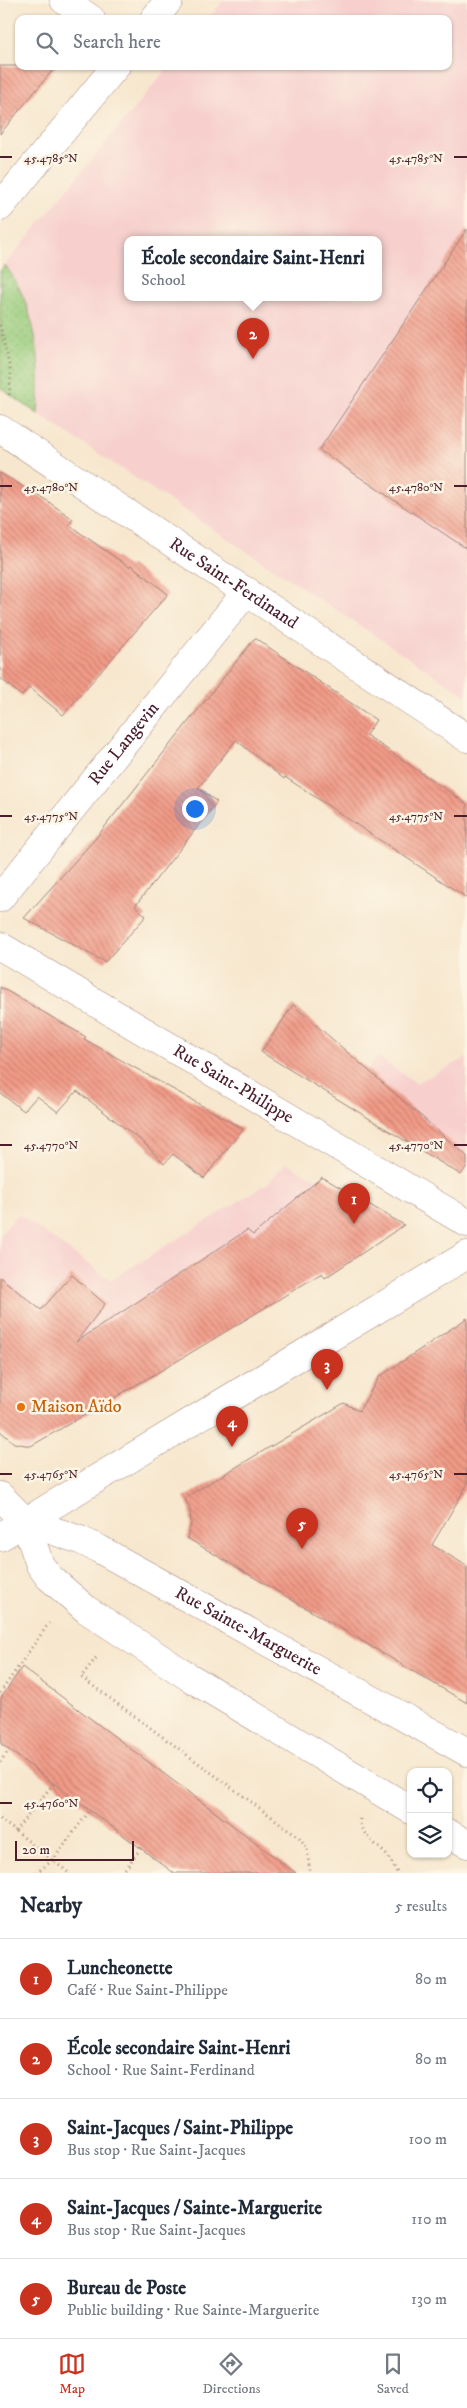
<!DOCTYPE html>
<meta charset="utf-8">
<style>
:root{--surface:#fff;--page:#f6f6f7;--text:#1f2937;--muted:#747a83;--line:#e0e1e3;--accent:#c8321e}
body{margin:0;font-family:"IM FELL DW Pica",serif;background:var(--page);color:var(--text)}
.controls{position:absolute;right:15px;bottom:15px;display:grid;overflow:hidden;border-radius:10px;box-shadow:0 1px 4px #0004}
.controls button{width:45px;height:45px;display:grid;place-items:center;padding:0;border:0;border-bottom:1px solid var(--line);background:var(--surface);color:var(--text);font:25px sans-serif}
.scale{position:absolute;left:15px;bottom:12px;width:119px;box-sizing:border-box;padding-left:5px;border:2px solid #4a1f2b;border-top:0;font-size:14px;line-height:18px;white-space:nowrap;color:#4a1f2b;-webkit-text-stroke:4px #fcf5e5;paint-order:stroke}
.you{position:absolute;left:194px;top:808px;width:18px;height:18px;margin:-12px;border:4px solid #fff;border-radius:50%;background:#1a73e8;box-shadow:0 0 0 8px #1a73e833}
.badge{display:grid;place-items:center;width:32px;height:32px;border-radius:50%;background:var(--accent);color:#fff;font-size:16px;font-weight:700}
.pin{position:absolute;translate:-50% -41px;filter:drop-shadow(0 1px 2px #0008)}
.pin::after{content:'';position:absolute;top:26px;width:18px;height:15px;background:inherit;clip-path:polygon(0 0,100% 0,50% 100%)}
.popup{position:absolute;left:124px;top:236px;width:258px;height:65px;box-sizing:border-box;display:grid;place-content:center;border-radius:10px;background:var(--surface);filter:drop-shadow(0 1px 4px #0005);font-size:16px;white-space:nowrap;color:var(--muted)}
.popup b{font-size:19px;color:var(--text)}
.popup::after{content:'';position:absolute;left:50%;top:100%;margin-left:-10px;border:10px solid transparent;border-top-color:var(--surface)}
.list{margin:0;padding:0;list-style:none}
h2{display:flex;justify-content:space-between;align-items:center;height:65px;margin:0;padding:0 20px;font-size:21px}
h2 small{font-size:16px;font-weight:400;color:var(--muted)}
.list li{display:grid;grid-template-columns:32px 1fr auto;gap:15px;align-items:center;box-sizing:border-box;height:80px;padding:0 20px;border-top:1px solid var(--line)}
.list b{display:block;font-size:19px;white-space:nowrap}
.list p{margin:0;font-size:16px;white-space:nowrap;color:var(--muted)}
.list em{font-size:16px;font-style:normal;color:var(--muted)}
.icon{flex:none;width:28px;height:28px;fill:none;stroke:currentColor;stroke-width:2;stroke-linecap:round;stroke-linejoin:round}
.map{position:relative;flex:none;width:467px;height:1873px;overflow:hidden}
.search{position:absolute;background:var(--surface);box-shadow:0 1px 4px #0004;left:15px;right:15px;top:15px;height:55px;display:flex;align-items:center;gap:12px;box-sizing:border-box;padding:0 18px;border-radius:10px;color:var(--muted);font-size:19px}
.sheet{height:465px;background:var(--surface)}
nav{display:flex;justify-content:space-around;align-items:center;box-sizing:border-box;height:70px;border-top:1px solid var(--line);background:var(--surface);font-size:14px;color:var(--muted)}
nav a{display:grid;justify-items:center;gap:2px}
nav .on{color:var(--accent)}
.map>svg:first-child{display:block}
</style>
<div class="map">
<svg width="467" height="1873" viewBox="0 0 467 1873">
<defs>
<pattern id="park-dots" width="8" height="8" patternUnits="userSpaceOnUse" patternTransform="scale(1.25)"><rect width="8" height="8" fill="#98cc7c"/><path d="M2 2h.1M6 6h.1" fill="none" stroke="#84af6b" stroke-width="1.8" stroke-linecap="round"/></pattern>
<pattern id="building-back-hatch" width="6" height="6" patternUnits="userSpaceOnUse" patternTransform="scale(1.25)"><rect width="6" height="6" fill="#f29b88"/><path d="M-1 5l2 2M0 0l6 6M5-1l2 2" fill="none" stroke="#c67e6f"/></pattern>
</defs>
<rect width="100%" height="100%" fill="#fcf5e5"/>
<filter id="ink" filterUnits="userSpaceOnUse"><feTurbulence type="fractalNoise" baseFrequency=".02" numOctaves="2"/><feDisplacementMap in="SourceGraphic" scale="10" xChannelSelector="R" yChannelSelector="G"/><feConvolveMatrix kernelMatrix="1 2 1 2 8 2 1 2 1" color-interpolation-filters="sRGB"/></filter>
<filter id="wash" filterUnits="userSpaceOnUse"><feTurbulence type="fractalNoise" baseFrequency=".0096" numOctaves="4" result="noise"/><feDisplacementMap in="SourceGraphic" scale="20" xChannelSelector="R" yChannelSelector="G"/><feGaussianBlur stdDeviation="1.12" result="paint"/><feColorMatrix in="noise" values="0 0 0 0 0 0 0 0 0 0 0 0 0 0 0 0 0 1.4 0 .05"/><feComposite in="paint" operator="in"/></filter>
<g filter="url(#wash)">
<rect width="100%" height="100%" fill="#f7e7ce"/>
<g fill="#f7d0ce" fill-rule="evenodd">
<path d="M224,0h243v696l-429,-282 2,-40 -8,-56 -17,-39 -10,-14 164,-199h279v-47h-240zM128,240h250v58h-250z"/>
<polygon points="378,1057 416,1083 467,1058 467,1174 341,1099"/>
<polygon points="286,1163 404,1225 25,1451 0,1428 0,1235 18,1214 111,1280 268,1183"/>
</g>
<path fill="url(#park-dots)" stroke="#717654" d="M5,265c32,44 37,96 33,149l-38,-26v-117z"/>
<g id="blocks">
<g fill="url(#building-back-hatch)">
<polygon points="0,66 56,66 0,134"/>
<polygon points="467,229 467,549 319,450"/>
<polygon points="0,473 43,498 73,519 69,525 129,567 131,565 168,594 63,715 29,687 22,696 0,678"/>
<polygon points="255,638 376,720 366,735 467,804 467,898 285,777 284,779 236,740 198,788 217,802 135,906 146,916 105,962 24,918 95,839"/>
<polygon points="0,987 86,1037 84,1039 243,1129 204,1178 173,1154 164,1164 144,1143 77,1091 58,1112 37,1096 24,1111 0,1093"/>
<polygon points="293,1005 467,1156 467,1166 461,1175 261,1052"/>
<polygon points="322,1177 404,1225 325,1278 322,1273 174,1363 31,1446 14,1443 0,1431 0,1277 41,1310 72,1275 105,1304 76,1342 247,1230 253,1235"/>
<polygon points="467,1318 467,1485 432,1545 467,1566 467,1703 187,1538 191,1524 190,1509 184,1498 344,1403 359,1411 379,1377"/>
<polygon points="22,1667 296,1873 174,1873 1,1744 1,1698"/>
</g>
</g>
</g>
<g filter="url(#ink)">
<use href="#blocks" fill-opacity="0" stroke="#a0837c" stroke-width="1"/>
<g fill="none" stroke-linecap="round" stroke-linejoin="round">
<g stroke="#a0837c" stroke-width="29">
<g id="minor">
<polyline points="64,0 91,19"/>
<path id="s1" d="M0,429l467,309"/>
<path id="s2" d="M0,898l247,-307"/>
<path id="s3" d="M0,946l467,277"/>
<path id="s4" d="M0,1496l25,25 55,19 19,9 368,203"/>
</g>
</g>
<g stroke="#a0837c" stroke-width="29">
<g id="tertiary">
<polyline points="25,1521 40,1565 49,1577 87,1610 189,1677 411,1810"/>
<polyline points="448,1833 467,1844"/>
</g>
</g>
<g stroke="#a0837c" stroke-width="29">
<g id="secondary">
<polyline points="154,19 169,0"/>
<polyline points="0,207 116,66"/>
<polyline points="0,1537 467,1255"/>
</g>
</g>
<g stroke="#a0837c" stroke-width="3" stroke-dasharray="1 4" stroke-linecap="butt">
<polyline points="0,325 11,373 9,397"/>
<polyline points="96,1658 81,1677 299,1837 307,1848 310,1873"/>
<polyline points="0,1693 49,1623"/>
<polyline points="0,1762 9,1750"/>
<polyline points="0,1819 69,1873"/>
<path d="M360,1819c-2,15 21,28 29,39 3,5 6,10 8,15"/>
<polyline points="15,1831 54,1783"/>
<polyline points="36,1873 53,1860 90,1810"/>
<polyline points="122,1873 141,1848"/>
</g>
<use href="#minor" stroke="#fff" stroke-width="28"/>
<use href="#tertiary" stroke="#fff" stroke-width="28"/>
<use href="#secondary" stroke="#fff" stroke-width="28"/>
</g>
</g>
<path fill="none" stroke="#4a1f2b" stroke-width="2" d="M0,157h12M454,157h13M0,486h12M454,486h13M0,816h12M454,816h13M0,1145h12M454,1145h13M0,1474h12M454,1474h13M0,1803h12"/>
<circle fill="#e8710a" stroke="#fcf5e5" stroke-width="2" cx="21" cy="1407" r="5"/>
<g text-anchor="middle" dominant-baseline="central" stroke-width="5" stroke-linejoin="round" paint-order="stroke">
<g font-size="18" fill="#4a1f2b" stroke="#fcf5e5">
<text stroke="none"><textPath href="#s1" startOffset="280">Rue Saint-Ferdinand</textPath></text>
<text stroke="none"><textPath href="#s2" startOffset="198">Rue Langevin</textPath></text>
<text stroke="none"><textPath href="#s3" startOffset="271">Rue Saint-Philippe</textPath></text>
<text stroke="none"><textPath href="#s4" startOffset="285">Rue Sainte-Marguerite</textPath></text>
</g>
<g font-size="18" fill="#c56008" stroke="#fcf5e5" text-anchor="start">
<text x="31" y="1407">Maison Aïdo</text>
</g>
</g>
<g font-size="12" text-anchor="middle" fill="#4a1f2b" stroke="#fcf5e5" stroke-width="5" stroke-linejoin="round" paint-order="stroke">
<text x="51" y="162">45.4785°N</text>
<text x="416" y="162">45.4785°N</text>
<text x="51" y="491">45.4780°N</text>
<text x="416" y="491">45.4780°N</text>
<text x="51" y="820">45.4775°N</text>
<text x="416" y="820">45.4775°N</text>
<text x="51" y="1149">45.4770°N</text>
<text x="416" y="1149">45.4770°N</text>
<text x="51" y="1478">45.4765°N</text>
<text x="416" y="1478">45.4765°N</text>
<text x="51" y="1807">45.4760°N</text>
</g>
</svg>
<div class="controls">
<button><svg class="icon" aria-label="locate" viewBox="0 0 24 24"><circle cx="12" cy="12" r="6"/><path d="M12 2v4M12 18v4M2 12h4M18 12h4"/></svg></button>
<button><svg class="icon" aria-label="layers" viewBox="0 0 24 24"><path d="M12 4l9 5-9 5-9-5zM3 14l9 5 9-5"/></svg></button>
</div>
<div class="scale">20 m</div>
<div class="you"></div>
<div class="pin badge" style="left:354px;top:1224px">1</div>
<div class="pin badge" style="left:253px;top:359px">2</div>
<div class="popup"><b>École secondaire Saint-Henri</b>School</div>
<div class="pin badge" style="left:327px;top:1390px">3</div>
<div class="pin badge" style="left:232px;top:1447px">4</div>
<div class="pin badge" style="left:302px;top:1549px">5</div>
<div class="search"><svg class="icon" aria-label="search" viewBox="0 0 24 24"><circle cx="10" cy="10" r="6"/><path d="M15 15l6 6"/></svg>Search here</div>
</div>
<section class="sheet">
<h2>Nearby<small>5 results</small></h2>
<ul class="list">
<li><span class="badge">1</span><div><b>Luncheonette</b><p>Café · Rue Saint-Philippe</p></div><em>80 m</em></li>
<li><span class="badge">2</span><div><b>École secondaire Saint-Henri</b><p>School · Rue Saint-Ferdinand</p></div><em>80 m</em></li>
<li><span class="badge">3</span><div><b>Saint-Jacques / Saint-Philippe</b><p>Bus stop · Rue Saint-Jacques</p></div><em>100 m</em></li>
<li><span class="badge">4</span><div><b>Saint-Jacques / Sainte-Marguerite</b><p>Bus stop · Rue Saint-Jacques</p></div><em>110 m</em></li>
<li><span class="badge">5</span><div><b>Bureau de Poste</b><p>Public building · Rue Sainte-Marguerite</p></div><em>130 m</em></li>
</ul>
</section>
<nav>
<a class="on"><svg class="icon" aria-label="map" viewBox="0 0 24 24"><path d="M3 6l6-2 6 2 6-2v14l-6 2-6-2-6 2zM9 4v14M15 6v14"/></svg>Map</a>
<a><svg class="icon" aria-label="directions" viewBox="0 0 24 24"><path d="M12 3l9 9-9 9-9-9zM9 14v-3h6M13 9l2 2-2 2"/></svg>Directions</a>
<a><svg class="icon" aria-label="saved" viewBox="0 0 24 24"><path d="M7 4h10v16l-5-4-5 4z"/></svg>Saved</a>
</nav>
